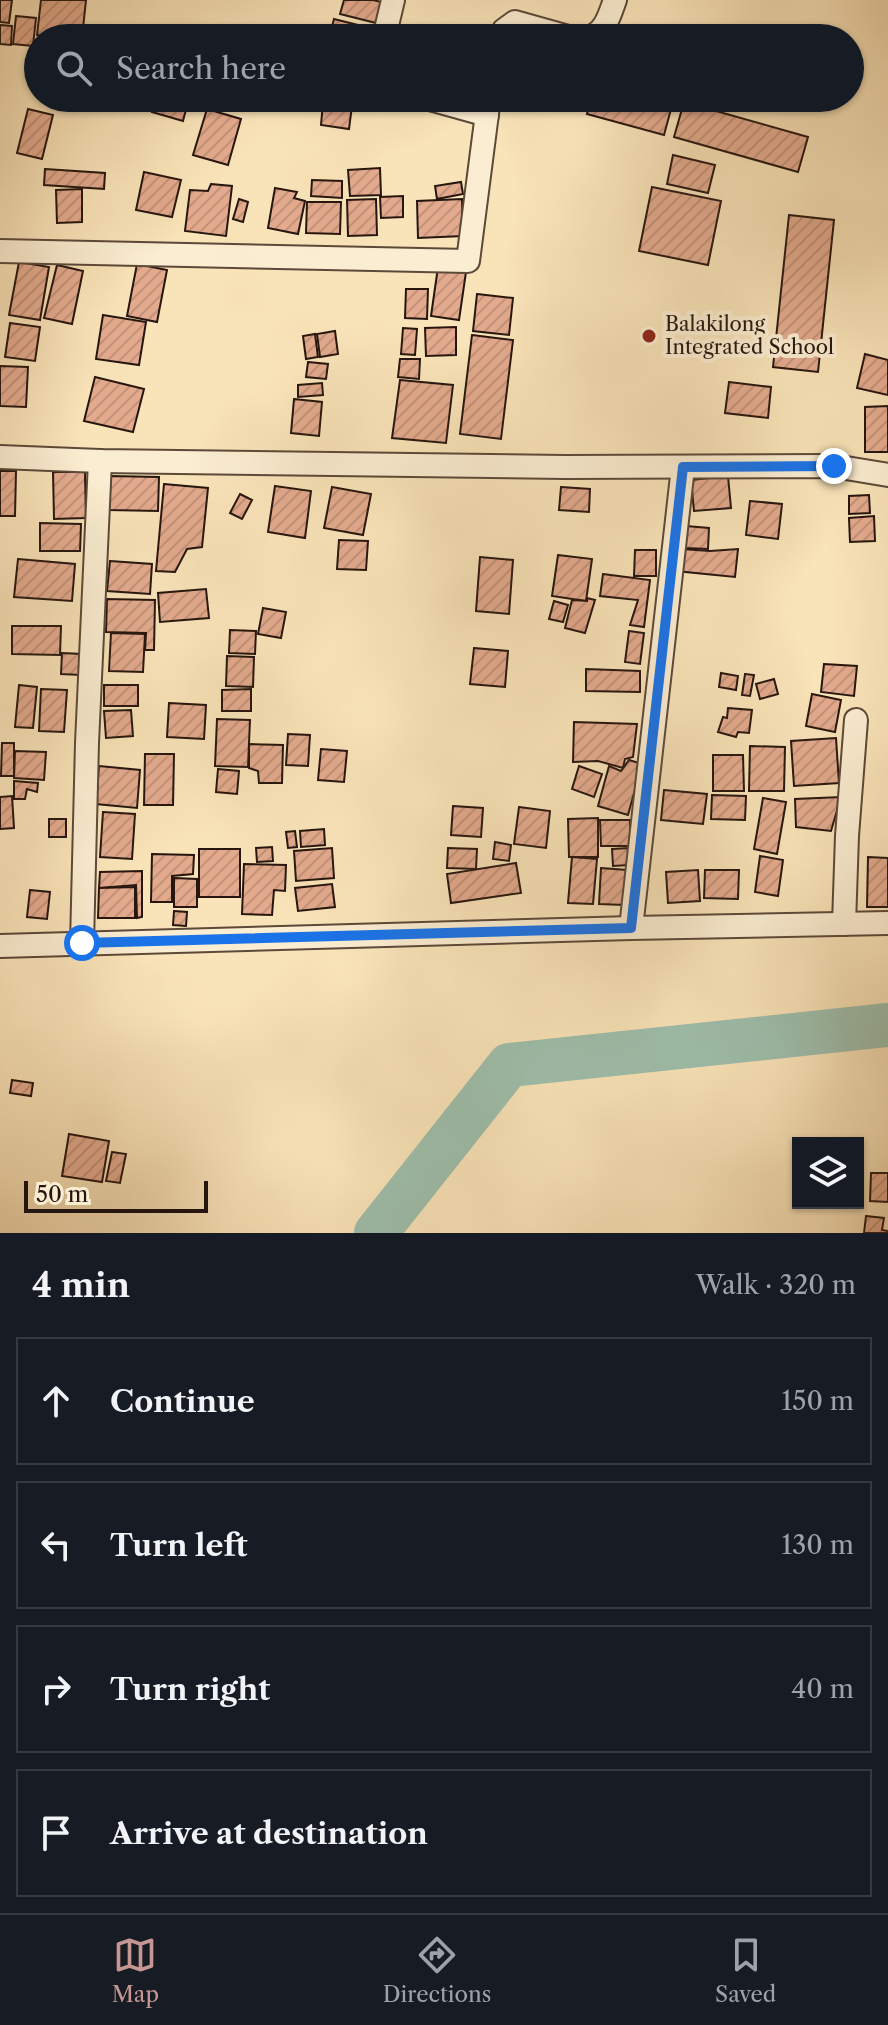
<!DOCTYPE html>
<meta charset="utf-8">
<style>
:root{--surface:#171b24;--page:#20242c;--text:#f1f3f6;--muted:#9ea1a6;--line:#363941;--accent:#c59692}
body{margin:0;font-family:"Libre Caslon Text",serif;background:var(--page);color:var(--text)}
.controls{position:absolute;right:24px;bottom:24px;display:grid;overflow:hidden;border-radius:0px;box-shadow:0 2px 6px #0004}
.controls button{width:72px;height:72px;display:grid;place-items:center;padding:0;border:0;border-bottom:2px solid var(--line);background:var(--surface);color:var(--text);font:40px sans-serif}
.scale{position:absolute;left:24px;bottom:20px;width:184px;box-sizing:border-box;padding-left:8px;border:4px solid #27160f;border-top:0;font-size:22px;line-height:28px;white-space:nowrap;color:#27160f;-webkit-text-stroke:6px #fbedd1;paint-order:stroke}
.stop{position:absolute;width:24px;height:24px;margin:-18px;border:6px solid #1a73e8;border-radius:50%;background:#fff}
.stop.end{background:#1a73e8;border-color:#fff;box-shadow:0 2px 8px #0008}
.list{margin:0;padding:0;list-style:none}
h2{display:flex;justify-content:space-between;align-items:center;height:104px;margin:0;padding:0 32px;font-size:34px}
h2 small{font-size:26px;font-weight:400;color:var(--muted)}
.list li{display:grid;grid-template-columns:52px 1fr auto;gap:24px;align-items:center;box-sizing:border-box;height:128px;margin:0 16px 16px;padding:0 16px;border:2px solid var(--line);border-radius:0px}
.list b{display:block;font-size:30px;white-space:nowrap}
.list em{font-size:26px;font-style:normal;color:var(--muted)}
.icon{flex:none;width:44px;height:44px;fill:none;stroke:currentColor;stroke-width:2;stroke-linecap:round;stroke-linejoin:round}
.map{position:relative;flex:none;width:888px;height:1233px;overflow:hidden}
.search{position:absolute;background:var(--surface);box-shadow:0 2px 6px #0004;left:24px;right:24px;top:24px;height:88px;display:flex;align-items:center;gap:20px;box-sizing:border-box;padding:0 28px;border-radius:44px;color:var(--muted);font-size:30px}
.sheet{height:680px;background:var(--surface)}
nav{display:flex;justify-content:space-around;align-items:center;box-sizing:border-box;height:112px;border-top:2px solid var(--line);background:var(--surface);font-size:22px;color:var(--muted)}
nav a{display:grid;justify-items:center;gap:4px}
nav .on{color:var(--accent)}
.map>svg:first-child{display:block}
</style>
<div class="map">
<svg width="888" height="1233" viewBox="0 0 888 1233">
<defs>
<pattern id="building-hatch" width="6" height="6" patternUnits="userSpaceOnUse" patternTransform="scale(2)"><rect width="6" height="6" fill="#e3aa8d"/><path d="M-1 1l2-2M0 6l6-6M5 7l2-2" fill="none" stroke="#c39278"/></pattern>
</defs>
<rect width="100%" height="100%" fill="#f9e3b8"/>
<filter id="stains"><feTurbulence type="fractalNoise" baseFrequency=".0025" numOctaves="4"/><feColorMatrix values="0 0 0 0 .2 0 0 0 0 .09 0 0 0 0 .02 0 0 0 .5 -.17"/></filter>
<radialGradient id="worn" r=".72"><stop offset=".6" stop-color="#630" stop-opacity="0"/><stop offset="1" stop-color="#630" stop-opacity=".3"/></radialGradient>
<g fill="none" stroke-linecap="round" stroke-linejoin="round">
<polyline stroke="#9ebeab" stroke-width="44" points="376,1233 509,1065 888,1025"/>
</g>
<g fill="url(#building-hatch)" stroke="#27160f" stroke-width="2">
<polygon points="0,0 12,0 9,23 0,22"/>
<polygon points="41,0 86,0 82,38 37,35"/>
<polygon points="344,0 373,0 381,2 376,23 340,14"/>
<polygon points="16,16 36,18 33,46 13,44"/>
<polygon points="334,19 370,28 367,38 329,38"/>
<polygon points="0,25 12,26 11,45 0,44"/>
<polygon points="156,98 189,98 183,121 152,112"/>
<polygon points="313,98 353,98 349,129 321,125 323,103 312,101"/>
<polygon points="591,98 674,98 664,135 587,114"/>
<polygon points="684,102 808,137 798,172 674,137"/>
<polygon points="28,109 53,115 42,159 17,153"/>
<polygon points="207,109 241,119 228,165 193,155"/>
<polygon points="673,155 715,165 708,193 667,184"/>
<polygon points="380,168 381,195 350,196 348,170"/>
<polygon points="45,169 105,173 104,189 44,185"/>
<polygon points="144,172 181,180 172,217 136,210"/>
<polygon points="312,180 342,181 342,198 311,196"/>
<polygon points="461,182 463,194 437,199 435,186"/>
<polygon points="211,184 232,186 226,236 185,231 190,190 208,191"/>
<polygon points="652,187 721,201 708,265 639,251"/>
<polygon points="275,188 297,192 294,198 305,201 298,234 268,228"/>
<polygon points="82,189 82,222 57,223 56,190"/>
<polygon points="403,196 403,217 381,218 380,197"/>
<polygon points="239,199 248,202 243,222 233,219"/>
<polygon points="376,199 377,235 348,236 347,200"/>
<polygon points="462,199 463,236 418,238 417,201"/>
<polygon points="307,202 341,202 340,234 306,233"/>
<polygon points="789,215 834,220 818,372 773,367"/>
<polygon points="19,262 49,267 40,320 9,315"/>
<polygon points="137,264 167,270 157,322 127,316"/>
<polygon points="57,265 83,271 72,324 44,318"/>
<polygon points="438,267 466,272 459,320 431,316"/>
<polygon points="406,289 428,289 427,319 405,318"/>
<polygon points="477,294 513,298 509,335 473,331"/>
<polygon points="103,315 146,322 139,365 96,359"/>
<polygon points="10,323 40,327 35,361 5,357"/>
<polygon points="456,327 456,355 426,356 425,328"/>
<polygon points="403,328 417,329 415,355 401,354"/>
<polygon points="335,331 338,354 320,357 317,334"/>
<polygon points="315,334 318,357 306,359 303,336"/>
<polygon points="472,335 513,340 501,439 460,434"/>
<polygon points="865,354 888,360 888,395 857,388"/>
<polygon points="400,359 420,359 419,379 398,377"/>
<polygon points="308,362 328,364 326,379 306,377"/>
<polygon points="0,366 28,367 26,407 0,406"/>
<polygon points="95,377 144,389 133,432 84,421"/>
<polygon points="400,380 453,385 446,443 392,438"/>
<polygon points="729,382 771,387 768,418 725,413"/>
<polygon points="322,383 323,395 298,397 298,385"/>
<polygon points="294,399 322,402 319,436 291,433"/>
<polygon points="888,406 888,452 865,452 865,407"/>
<polygon points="0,471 16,471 15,516 0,516"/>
<polygon points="53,472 85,472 86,518 54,519"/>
<polygon points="110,476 159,477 158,511 109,510"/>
<polygon points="728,476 731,508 694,511 691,480"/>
<polygon points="164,484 208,488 202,547 187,549 175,572 156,571"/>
<polygon points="275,486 311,491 305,538 268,532"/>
<polygon points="332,487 371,494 363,535 324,528"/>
<polygon points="561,487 590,489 589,512 559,510"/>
<polygon points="240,494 252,500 242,519 230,513"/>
<polygon points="869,495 870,513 849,514 849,496"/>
<polygon points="750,501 782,504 778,539 746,535"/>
<polygon points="874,516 875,541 850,542 849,518"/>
<polygon points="40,523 81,524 80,551 40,551"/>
<polygon points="686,526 709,528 708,549 685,548"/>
<polygon points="339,540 368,541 366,570 337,569"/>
<polygon points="682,549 710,551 738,549 735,577 676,571"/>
<polygon points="635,550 656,550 656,576 634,576"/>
<polygon points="558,555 592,559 586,601 552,596"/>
<polygon points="480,557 513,560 509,614 476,611"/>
<polygon points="18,559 75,564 72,601 14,597"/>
<polygon points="110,561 152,564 150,594 107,591"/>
<polygon points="603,574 650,580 644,627 630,625 638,600 600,596"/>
<polygon points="206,589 209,618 160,622 158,593"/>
<polygon points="587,598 595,600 585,633 565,628 572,600 587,601"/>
<polygon points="107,599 155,600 154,650 145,650 146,633 106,632"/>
<polygon points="554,601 568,605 563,622 549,619"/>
<polygon points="263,608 286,612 281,638 258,634"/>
<polygon points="12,626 61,626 60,655 12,654"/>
<polygon points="230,630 256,631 255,654 229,653"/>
<polygon points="629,631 644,633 640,664 625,662"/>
<polygon points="111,633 145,634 143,672 109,671"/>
<polygon points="474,648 508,651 505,687 470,684"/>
<polygon points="62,653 82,654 81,675 61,674"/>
<polygon points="227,656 254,657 253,687 226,686"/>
<polygon points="824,664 857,666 854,696 821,692"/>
<polygon points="586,669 640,671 640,692 586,691"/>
<polygon points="721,673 738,676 736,690 719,687"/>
<polygon points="745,674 754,675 750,696 742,695"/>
<polygon points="774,679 778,694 760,699 756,684"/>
<polygon points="19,685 37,687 33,728 15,727"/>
<rect x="104" y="685" width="34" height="21"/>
<polygon points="41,689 67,690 64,732 39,731"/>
<polygon points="251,689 251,711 222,711 222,690"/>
<polygon points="812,694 841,700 835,732 806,726"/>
<polygon points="169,703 206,705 204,739 167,737"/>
<polygon points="728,708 752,710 749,733 738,732 736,737 718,732 723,717 727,718"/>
<polygon points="131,710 133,736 106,738 104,711"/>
<polygon points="217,719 250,720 248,767 215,766"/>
<polygon points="574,722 637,724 633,757 625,759 623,768 598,761 573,762"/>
<polygon points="288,734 310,735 308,766 286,765"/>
<polygon points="836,738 839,783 794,786 791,741"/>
<polygon points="2,743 14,743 14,776 1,776"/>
<polygon points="249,744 283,745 282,783 259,783 258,771 249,768"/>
<polygon points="750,746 785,747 784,791 749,791"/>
<polygon points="321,749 347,751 344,782 318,780"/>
<polygon points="15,751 46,752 44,780 14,778"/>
<polygon points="145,754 174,754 173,805 144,805"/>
<polygon points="713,755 743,755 744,791 713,791"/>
<polygon points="629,760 642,764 628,815 598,806 609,766 621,771"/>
<polygon points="99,766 140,770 137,808 96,804"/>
<polygon points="579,766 602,774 594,797 572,789"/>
<polygon points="218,769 239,771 237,794 216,792"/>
<polygon points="14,781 38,783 37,792 27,789 25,799 14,799"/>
<polygon points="664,790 707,794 703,824 661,820"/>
<polygon points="712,795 746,796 745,820 711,819"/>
<polygon points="12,796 14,828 0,829 0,797"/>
<polygon points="841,797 831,831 796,827 795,799"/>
<polygon points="763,798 786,802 777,854 754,849"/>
<polygon points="453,806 483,808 481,837 451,835"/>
<polygon points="519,807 550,811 546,848 514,844"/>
<polygon points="103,812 135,814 132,859 100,857"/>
<polygon points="598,818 598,857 569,857 568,819"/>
<rect x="49" y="819" width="17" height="18"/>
<polygon points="600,820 630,820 630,846 601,846"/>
<polygon points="324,829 325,845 301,847 300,831"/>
<polygon points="295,831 297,847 288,848 286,832"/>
<polygon points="495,842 511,845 509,861 493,859"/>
<polygon points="272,847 273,861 257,862 256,848"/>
<polygon points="332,848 334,878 296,881 294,851"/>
<polygon points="448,848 477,849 476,869 447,868"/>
<polygon points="629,848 629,865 613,866 612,849"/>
<rect x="199" y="849" width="41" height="48"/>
<polygon points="152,854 194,855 193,874 172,876 172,902 151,902"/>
<polygon points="760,856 783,860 778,896 755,892"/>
<polygon points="572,857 597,859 593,904 568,903"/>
<polygon points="868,857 888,858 888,907 867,907"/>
<polygon points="516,863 521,893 451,903 447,874"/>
<polygon points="244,864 286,865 285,891 274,890 272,915 242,914"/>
<polygon points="601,868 627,870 624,905 599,904"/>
<polygon points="698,870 700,901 668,903 666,872"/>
<polygon points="705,870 739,870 738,899 704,898"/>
<polygon points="142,871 142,917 137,918 136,885 99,888 100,872"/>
<polygon points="174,878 197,879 197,907 174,907"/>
<polygon points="332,884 335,907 298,911 295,888"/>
<polygon points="135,887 135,918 98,918 99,888"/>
<polygon points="30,890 50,892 47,919 27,917"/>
<polygon points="174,911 187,912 186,926 173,925"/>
<polygon points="12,1080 33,1083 31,1096 10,1093"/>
<polygon points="69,1134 109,1141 102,1182 62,1176"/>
<polygon points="112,1152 126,1154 120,1183 106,1181"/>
<polygon points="871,1173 888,1173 888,1202 870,1201"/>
<polygon points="866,1216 884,1218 882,1230 888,1231 888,1233 864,1233"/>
</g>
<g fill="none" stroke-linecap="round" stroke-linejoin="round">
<g stroke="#5c4939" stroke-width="26">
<g id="minor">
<polyline points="384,38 393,0"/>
<polyline points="500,38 504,30 515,22 572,38"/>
<path d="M589,38c17,-7 20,-22 26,-38"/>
<polyline points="426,98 487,115"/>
<polyline points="0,251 468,261 489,98"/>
<polyline points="0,457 100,461 565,467 834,466 888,475"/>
<polyline points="844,924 847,836 856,720"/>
<polyline points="631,928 683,467"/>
<polyline points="82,943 87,743 100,461"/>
<polyline points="0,946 631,928 888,923"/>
</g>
</g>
<use href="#minor" stroke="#fbedd1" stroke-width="22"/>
</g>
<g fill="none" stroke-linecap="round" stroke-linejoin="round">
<polyline stroke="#1a73e8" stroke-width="10" points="82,943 631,928 683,467 834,466"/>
</g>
<circle fill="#8f2418" stroke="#fbedd1" stroke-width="3" cx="649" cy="336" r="8"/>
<g text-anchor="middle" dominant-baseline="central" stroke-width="8" stroke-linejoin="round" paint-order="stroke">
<g font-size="20" fill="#27160f" stroke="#fbedd1" text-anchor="start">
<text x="665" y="324">Balakilong<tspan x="665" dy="23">Integrated School</tspan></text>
</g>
</g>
<rect width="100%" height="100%" filter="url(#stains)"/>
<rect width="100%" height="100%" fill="url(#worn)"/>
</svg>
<div class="controls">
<button><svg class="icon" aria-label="layers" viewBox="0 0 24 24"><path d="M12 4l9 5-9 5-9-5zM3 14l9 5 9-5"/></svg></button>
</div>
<div class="scale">50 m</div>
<div class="stop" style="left:82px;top:943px"></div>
<div class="stop end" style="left:834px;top:466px"></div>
<div class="search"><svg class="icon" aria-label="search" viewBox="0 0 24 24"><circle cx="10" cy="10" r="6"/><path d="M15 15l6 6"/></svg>Search here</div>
</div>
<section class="sheet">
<h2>4 min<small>Walk · 320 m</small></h2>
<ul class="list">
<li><svg class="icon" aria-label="ahead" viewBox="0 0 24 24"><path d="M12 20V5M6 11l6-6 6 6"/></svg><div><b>Continue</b></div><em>150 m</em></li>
<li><svg class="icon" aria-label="left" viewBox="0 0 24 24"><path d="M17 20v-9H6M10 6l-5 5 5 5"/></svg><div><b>Turn left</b></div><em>130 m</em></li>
<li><svg class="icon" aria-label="right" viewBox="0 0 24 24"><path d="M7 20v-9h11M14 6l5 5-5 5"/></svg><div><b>Turn right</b></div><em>40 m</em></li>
<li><svg class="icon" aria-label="arrive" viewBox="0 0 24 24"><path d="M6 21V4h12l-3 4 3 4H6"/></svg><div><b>Arrive at destination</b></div></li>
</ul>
</section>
<nav>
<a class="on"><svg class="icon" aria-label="map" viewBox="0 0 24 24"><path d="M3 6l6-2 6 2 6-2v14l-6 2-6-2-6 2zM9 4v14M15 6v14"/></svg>Map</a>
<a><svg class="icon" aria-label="directions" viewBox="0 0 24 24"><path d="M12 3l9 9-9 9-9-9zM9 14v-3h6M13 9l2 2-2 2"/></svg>Directions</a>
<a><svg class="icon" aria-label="saved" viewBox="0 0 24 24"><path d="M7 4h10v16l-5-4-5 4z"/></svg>Saved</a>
</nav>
